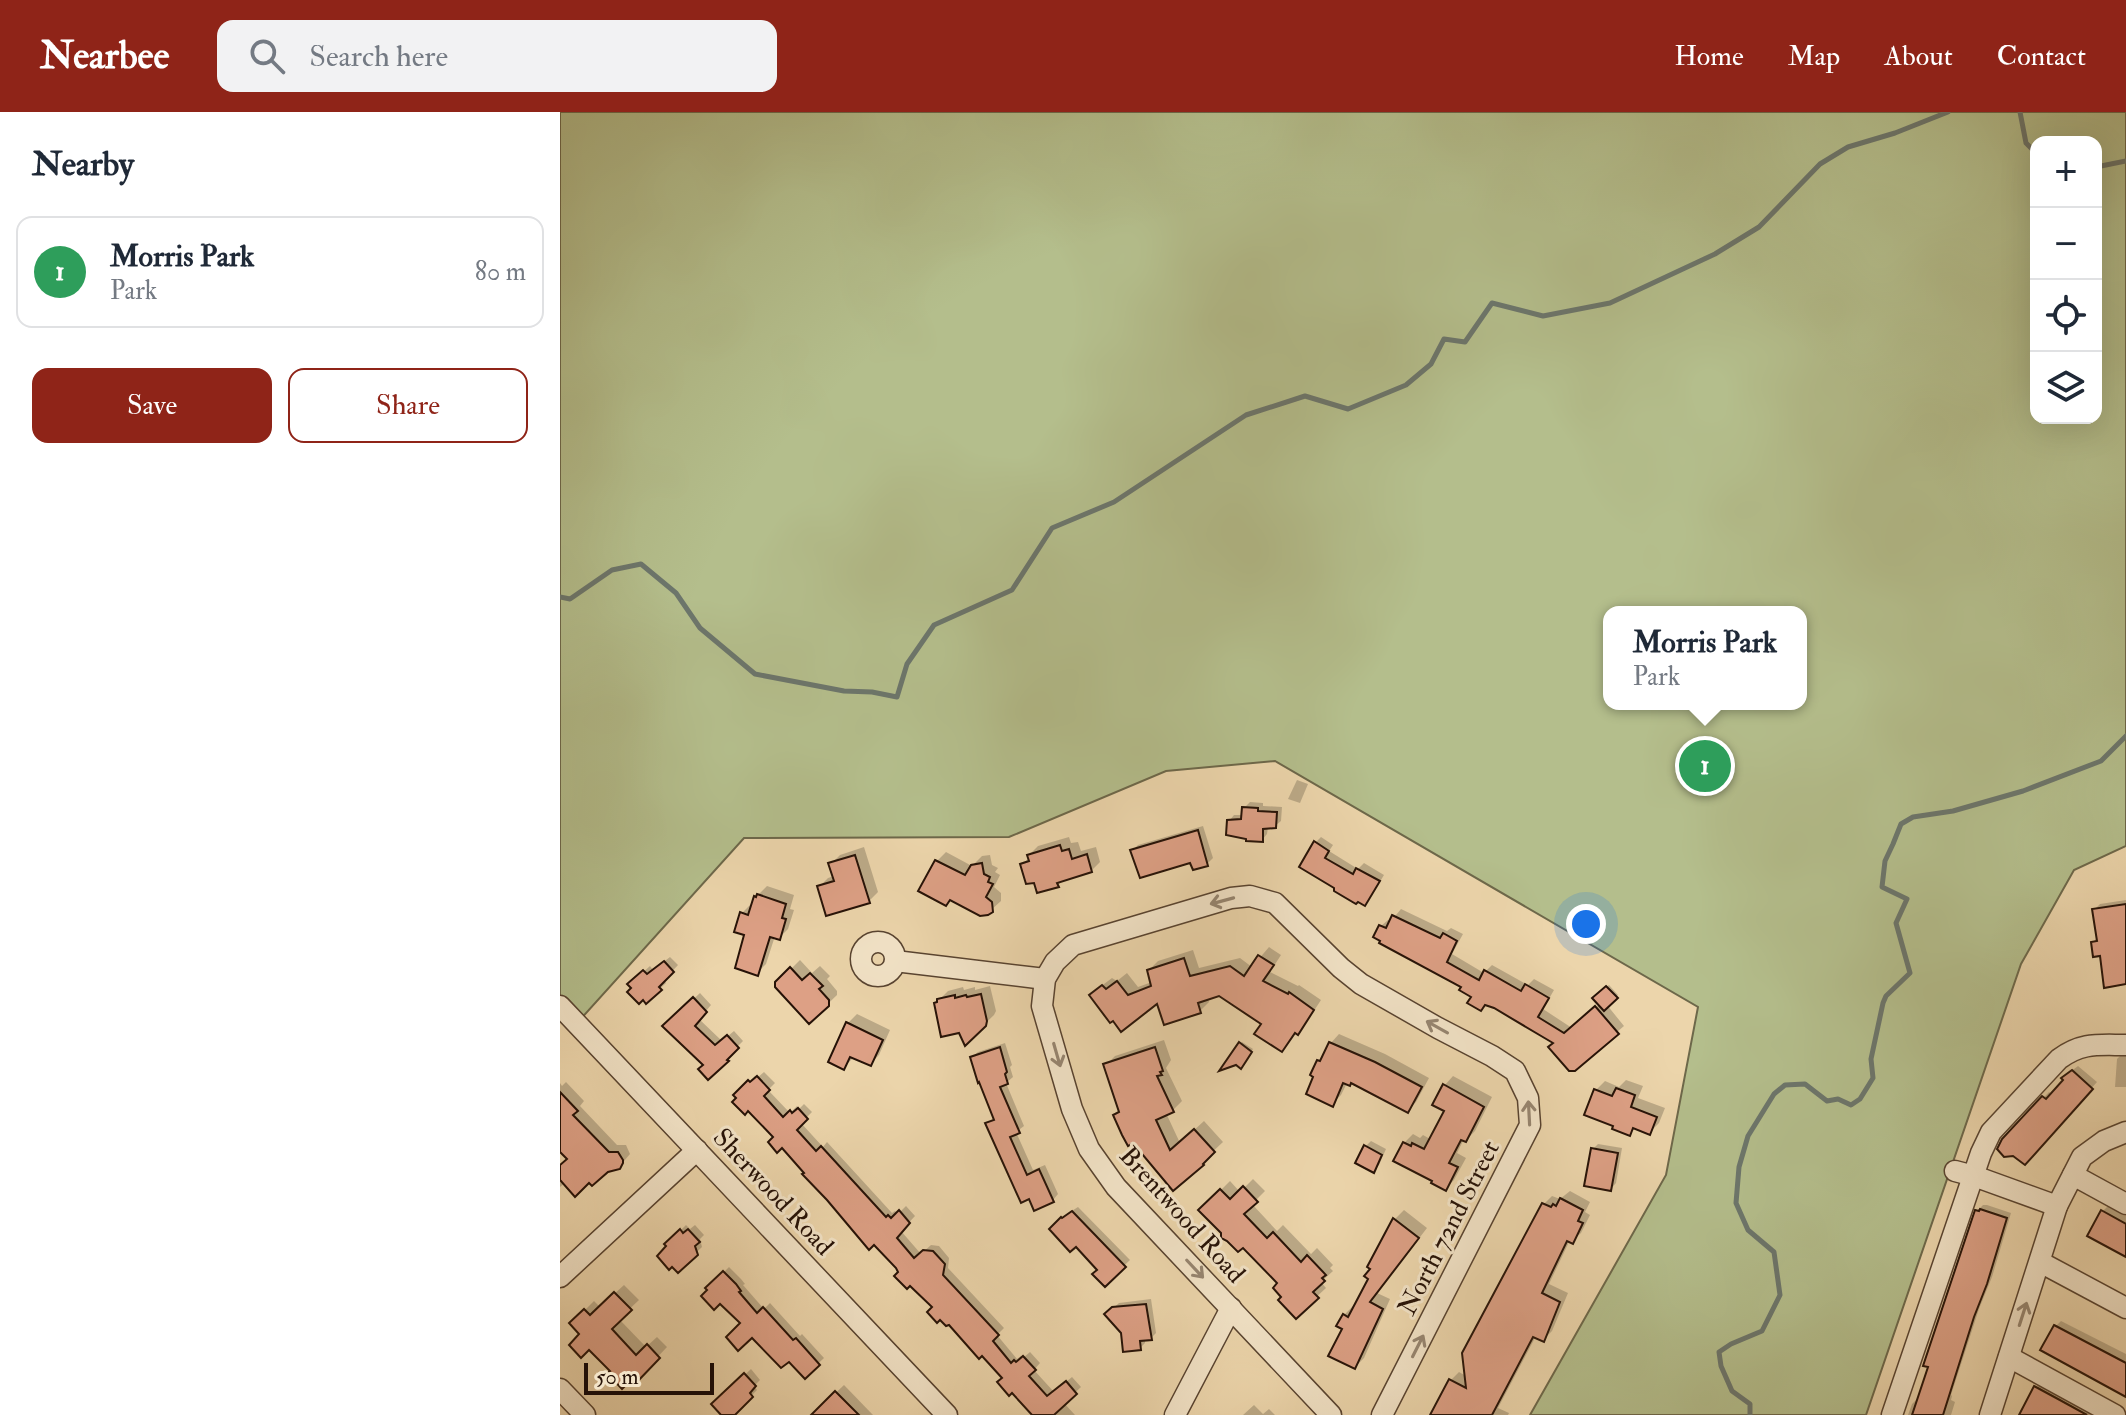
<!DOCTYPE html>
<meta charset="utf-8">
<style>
:root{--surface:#fff;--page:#f2f2f3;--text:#1f2937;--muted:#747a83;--line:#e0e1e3;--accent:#8f2418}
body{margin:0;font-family:"IM FELL Double Pica",serif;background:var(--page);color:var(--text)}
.controls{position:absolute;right:24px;top:24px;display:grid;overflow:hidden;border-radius:16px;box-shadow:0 8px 32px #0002}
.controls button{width:72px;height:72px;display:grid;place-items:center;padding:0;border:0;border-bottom:2px solid var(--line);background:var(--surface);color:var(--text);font:40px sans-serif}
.scale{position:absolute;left:24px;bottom:20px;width:130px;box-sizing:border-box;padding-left:8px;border:4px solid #261207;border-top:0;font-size:22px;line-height:28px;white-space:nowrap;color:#261207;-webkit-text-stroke:6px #f3e4c8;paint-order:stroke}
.you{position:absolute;left:1026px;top:812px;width:28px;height:28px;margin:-20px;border:6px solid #fff;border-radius:50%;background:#1a73e8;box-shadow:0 0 0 12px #1a73e833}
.badge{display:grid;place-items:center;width:52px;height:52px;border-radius:50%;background:var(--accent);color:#fff;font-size:26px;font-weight:700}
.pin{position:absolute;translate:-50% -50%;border:4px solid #fff;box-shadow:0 2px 8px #0006}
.popup{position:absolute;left:1043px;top:494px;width:204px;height:104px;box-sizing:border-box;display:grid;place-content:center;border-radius:16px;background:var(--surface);filter:drop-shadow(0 2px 6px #0005);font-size:26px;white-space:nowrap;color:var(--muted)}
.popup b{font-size:30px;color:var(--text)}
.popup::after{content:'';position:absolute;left:50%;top:100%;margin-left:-16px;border:16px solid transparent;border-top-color:var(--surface)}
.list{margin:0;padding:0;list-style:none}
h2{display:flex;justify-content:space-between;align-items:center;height:104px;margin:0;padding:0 32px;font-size:34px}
h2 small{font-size:26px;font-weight:400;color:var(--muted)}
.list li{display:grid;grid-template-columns:52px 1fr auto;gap:24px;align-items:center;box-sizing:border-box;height:112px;margin:0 16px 16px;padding:0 16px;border:2px solid var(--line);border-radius:16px}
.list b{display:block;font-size:30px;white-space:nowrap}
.list p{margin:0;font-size:26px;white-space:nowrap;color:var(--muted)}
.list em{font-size:26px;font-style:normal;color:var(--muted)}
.actions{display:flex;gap:16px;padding:24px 32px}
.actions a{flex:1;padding:18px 0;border:2px solid var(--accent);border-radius:16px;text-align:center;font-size:28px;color:var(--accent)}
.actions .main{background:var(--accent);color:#fff}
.icon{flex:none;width:44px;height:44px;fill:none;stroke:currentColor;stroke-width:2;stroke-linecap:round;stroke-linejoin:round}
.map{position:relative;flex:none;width:1566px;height:1303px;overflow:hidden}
header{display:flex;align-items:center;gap:48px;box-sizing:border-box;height:112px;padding:0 40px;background:var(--accent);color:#fff}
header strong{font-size:38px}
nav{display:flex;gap:44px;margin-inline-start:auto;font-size:28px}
.search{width:560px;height:72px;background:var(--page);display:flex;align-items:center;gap:20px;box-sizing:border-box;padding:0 28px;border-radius:16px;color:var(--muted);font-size:30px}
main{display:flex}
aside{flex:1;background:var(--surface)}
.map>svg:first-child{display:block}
</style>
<header>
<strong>Nearbee</strong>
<div class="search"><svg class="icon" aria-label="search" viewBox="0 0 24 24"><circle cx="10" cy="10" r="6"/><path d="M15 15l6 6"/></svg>Search here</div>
<nav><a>Home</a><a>Map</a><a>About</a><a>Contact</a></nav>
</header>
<main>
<aside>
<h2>Nearby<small></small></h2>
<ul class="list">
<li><span class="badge" style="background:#2e9e5b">1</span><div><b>Morris Park</b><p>Park</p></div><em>80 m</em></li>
</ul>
<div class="actions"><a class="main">Save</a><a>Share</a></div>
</aside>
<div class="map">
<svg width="1566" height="1303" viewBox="0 0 1566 1303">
<rect width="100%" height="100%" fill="#ecd5ab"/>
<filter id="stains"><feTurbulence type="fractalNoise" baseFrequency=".0025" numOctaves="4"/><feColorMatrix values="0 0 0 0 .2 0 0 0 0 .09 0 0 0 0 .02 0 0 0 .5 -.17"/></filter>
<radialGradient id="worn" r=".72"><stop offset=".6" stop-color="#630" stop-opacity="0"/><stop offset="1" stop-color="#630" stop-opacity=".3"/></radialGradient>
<path fill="#b4be8c" stroke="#6d684a" stroke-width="2" fill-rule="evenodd" d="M0,0h1566v734l-52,24 -53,94 -155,451h-336l136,-240 32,-168 -423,-246 -109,10 -157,66 -265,1 -166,184 -18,-20zM1476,30h60v276h-60zM1049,500h192v92h-192z"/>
<g fill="#0003">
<polygon points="737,668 748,672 740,691 728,687"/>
<polygon points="690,690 703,691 703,694 722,695 721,709 715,714 708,715 707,722 702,728 669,709 674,703 683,703 684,696"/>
<polygon points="643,714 653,746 647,752 573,738 578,733"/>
<polygon points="509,725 511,731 518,730 521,739 536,735 540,750 531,759 504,767 498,773 475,769 462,753 470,745 469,743 478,734"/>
<polygon points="761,725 773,733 769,739 798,757 804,751 824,763 810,786 804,792 776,778 755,731"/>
<polygon points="304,735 318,780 309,789 259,775 268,766 274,764 271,752 280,743"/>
<polygon points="386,740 412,754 422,744 430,743 432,753 438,756 435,760 440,763 434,775 441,781 441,789 431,798 377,749"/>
<polygon points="207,774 234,783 230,797 234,798 228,817 219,826 215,824 206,852 197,861 182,801 191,792 193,793 195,786"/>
<polygon points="1566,788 1566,870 1533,830 1538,825 1534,798 1540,792"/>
<polygon points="841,797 887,819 891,816 903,822 892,842 924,861 932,853 968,873 974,867 994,878 983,897 1012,916 1040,892 1035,886 1049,873 1058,883 1047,893 1064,914 1014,957 996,930 914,884 903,874 821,814 828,808 831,809"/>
<polygon points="709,835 721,843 710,860 738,874 739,873 761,888 746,911 737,919 722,938 704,911 659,882 648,886 649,890 640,899 598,888 562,917 540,875 552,866 557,869 567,861 578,875 592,870 589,858 598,849 633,838 639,856 680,846 692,855"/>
<polygon points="110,845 118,853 104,868 106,871 86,890 70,872 90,854 93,858"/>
<polygon points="240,848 252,861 260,854 270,864 267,867 277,879 277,883 249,910 217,871"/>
<polygon points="430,874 436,899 434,903 406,930 400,918 376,891 388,879 403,875 404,878 415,875 415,878"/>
<polygon points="140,881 151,893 139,907 162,929 174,919 183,929 171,941 173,943 149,965 145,953 105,914"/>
<polygon points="297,902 330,918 319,943 310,952 294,945 284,955 288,911"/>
<polygon points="779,922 825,942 869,966 856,990 847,999 792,969 787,971 781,983 772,992 759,949 765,942 770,932"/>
<polygon points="604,928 611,948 606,956 622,989 613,998 606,1001 620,1031 644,1009 663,1030 614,1076 555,1003 560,998 546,953 555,944"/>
<polygon points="682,930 693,937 683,952 680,932"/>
<polygon points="445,931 452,953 450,955 453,965 446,971 464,1014 456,1020 473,1058 485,1053 498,1082 493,1088 475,1096 428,1012 433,1006 412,945 418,940"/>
<polygon points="1563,941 1566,941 1566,975 1555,975 1557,947"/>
<polygon points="1518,954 1537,970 1471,1045 1444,1029 1489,980 1492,982 1510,960"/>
<polygon points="204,960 215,971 208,978 230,1001 237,994 239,997 244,992 252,1000 241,1011 263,1035 267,1030 332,1101 335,1099 338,1102 346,1094 355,1104 341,1119 361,1142 371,1133 379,1134 389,1146 388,1156 444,1216 437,1223 457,1247 461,1244 463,1246 470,1240 480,1251 474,1258 494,1280 512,1265 521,1275 504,1291 515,1303 475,1303 444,1266 340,1161 176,983 195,964 197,966"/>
<polygon points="893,964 932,985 915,1019 906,1028 904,1027 897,1041 906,1046 894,1068 885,1077 844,1031 853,1022 860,1026 863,1023 872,1028 887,999 885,973"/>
<polygon points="1066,968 1083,974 1078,986 1105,996 1099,1011 1090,1020 1076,1015 1070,1022 1036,978 1045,969 1059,975"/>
<polygon points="6,970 24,989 20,994 57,1033 66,1033 70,1042 59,1055 47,1058 29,1068 5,1071 0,1075 0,1055 9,1047 0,1037 0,971 2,974"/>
<polygon points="811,1029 826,1037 819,1053 813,1058 806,1034"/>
<polygon points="1038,1032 1062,1036 1056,1071 1051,1077 1033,1037"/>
<polygon points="693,1067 705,1079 692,1092 717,1119 723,1113 751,1142 757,1136 773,1153 770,1156 773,1159 761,1170 766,1176 736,1204 724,1185 720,1171 683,1133 663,1121 641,1098 670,1069 680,1080"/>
<polygon points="1010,1079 1030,1090 1025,1100 1030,1103 1021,1121 1012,1129 1010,1128 989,1172 1008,1181 992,1219 983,1228 976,1224 938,1296 949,1301 948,1303 882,1303 890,1269 899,1260 906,1264 984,1092 992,1084 1000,1087"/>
<polygon points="1423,1093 1427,1093 1451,1101 1432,1165 1419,1197 1391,1283 1392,1284 1391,1288 1395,1290 1391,1303 1348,1303 1352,1292 1357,1287 1359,1287 1417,1099"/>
<polygon points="1548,1094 1566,1104 1566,1143 1542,1100"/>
<polygon points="518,1095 570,1148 545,1172 539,1158 516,1132 492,1117 507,1102"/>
<polygon points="844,1098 867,1116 817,1181 830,1187 804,1246 795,1255 784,1216 784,1203 793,1194 795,1195 810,1166 812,1156 810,1154 835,1107"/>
<polygon points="126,1113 130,1117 135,1113 144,1123 140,1127 142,1135 118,1158 112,1152 107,1132"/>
<polygon points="169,1155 181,1167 185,1172 183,1173 204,1197 210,1191 240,1224 242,1222 264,1246 245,1264 229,1248 183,1211 148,1176"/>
<polygon points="64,1173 79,1188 59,1207 86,1235 97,1225 107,1235 76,1268 52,1259 12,1211 34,1189 40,1195"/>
<polygon points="591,1187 596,1221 591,1226 585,1227 585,1231 580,1236 547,1202 559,1191"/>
<polygon points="1501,1209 1566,1242 1566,1283 1496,1214"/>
<polygon points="191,1257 200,1268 194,1274 197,1278 175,1300 154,1292"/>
<polygon points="1482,1270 1543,1303 1467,1303 1476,1276"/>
<polygon points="284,1273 313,1303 254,1303 261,1295"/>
<polygon points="694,1293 703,1302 709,1297 715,1303 683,1303"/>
</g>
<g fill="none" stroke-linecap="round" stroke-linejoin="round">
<g stroke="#6c766c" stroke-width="5">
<polyline points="1460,0 1466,31 1476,41"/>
<polyline points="1536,55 1566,49"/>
<polyline points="0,485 10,487 52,458 81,452 116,481 140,516 195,562 284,579 312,580 337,585 347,552 374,513 452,478 492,416 554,390 686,303 745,284 788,297 846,273 871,252 884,227 905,230 932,191 983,204 1050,191 1155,142 1199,115 1260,52 1288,35 1335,21 1388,0"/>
<polyline points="1190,1303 1190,1292 1172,1279 1161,1254 1159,1240 1171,1232 1202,1219 1220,1183 1214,1140 1188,1118 1176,1091 1179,1055 1188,1024 1214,982 1225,973 1245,972 1267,989 1278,987 1291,993 1300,987 1313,966 1311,947 1323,891 1326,884 1350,861 1336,811 1347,787 1322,775 1325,749 1333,732 1341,712 1353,705 1393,699 1463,679 1541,649 1566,624"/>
</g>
</g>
<g fill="#dda085" stroke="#261207" stroke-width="2">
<polygon points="682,695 698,696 698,699 717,700 716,716 703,717 703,730 686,729 686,727 666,723 667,708 681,707"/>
<polygon points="638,718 648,754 633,758 630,751 580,766 570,738"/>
<polygon points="754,729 769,739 765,746 793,762 796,756 820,769 805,794 798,790 796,792 774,779 774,776 739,755"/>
<polygon points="500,733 502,739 509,737 512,747 527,742 532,760 497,771 499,775 477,781 474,771 466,772 460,752 469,749 467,743"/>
<polygon points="295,743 310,791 266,804 257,774 274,769 268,751"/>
<polygon points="375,748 405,763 411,753 422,751 424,762 430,765 428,770 433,772 426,785 432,790 433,800 428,803 420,804 390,788 386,794 358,779"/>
<polygon points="197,782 226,792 222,806 226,807 220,828 210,825 198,864 175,856 184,823 174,820 180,800 188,803 194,784 196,785"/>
<polygon points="1566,792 1566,872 1544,876 1540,844 1533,845 1531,830 1537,829 1532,797"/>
<polygon points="832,803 880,826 883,821 897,829 887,850 919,868 924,858 961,879 965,872 989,886 978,905 1004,921 1035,894 1059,922 1015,959 1009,959 988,935 993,931 934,896 925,893 921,899 907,891 911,885 899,878 901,875 819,831 820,829 813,825 819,813 826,816"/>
<polygon points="698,843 714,853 703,869 728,882 729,880 754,898 738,923 735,921 722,940 694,922 701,912 659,884 638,891 641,901 604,913 597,892 561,920 553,909 550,911 529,883 542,873 546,877 557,869 568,883 591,874 587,858 624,846 630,864 670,854 684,864"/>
<polygon points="104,849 114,860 99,875 102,878 86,892 83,888 79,892 67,880 71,876 67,872 83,858 87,862"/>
<polygon points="230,855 242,868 250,861 263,874 259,877 269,888 269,894 249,912 215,875 215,870"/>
<polygon points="1046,874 1058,886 1044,899 1032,886"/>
<polygon points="421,882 427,909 426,914 405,934 399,921 381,925 374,891 377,890 377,887 395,883 395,886 406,883 407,885"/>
<polygon points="133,885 147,900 135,914 155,933 167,923 179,936 167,948 169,949 148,968 138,957 143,953 102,914"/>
<polygon points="286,910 323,928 311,954 290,945 284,958 268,950"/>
<polygon points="679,930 692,940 681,957 676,953 659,959"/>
<polygon points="769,930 815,950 862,975 848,1001 791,971 790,974 783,971 773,995 746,982 753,965 750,963 757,948 760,949"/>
<polygon points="440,935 447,960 445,962 448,972 440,975 460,1021 450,1025 467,1063 479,1057 494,1090 474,1099 469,1087 461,1091 425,1011 434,1008 419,970 418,971 410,945"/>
<polygon points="595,935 603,959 600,960 602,963 597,964 614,1000 596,1008 610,1038 634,1017 655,1040 643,1052 644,1053 613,1079 573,1031 568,1034 562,1023 553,1003 559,1000 543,952"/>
<polygon points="1512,958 1533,977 1465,1053 1453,1044 1444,1045 1437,1037 1442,1027 1482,984 1486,987 1503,968 1501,966"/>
<polygon points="197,964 210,978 204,984 223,1005 230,998 232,1001 238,996 248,1007 237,1018 256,1039 261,1034 326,1105 328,1103 331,1106 339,1098 350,1111 337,1126 354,1146 363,1138 373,1139 385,1152 383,1163 439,1223 433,1229 451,1251 454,1248 456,1250 463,1244 476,1258 469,1264 487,1284 506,1269 517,1282 494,1303 472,1303 452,1281 449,1284 437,1270 442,1266 422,1244 419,1247 389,1213 386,1214 380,1208 377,1211 367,1200 372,1195 350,1174 347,1177 334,1164 338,1160 336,1156 314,1133 309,1138 267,1088 242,1062 244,1061 222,1036 217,1041 208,1030 213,1025 188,999 185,1003 172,990 176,986 173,983 188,968 190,970"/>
<polygon points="883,972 924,995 906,1030 901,1028 889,1051 898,1055 886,1079 871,1071 872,1069 833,1049 843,1030 851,1034 852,1031 864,1037 884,999 872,993"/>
<polygon points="1056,976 1075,983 1071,995 1097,1005 1090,1023 1073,1016 1070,1024 1052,1017 1053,1014 1024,1003 1034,977 1052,984"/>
<polygon points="0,980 18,999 13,1003 49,1040 58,1040 63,1048 63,1051 60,1057 48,1060 32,1074 29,1071 15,1085 0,1068 0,1053 7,1047 0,1040"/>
<polygon points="804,1033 822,1043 814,1061 795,1051"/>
<polygon points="1031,1036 1058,1041 1051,1079 1024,1074"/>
<polygon points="683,1074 698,1090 684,1102 707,1126 713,1120 741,1150 747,1143 766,1163 762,1166 765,1169 753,1180 759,1186 736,1207 718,1188 721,1185 713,1176 717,1171 683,1136 678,1140 667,1129 661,1126 661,1121 638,1098 660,1077 670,1087"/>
<polygon points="1000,1086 1023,1098 1018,1109 1023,1111 1013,1132 1007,1129 982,1181 1000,1190 984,1230 973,1225 932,1303 870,1303 889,1267 906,1276 902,1241 982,1091 991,1095 993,1092 996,1094"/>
<polygon points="1420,1097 1447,1106 1427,1172 1414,1205 1383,1303 1352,1303 1368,1255 1363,1254 1415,1098 1419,1099"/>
<polygon points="1541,1098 1566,1112 1566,1145 1527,1124"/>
<polygon points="512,1099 566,1155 545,1175 532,1162 537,1158 516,1135 510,1140 489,1117 501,1105 502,1106"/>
<polygon points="833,1106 859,1126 810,1190 823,1197 795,1257 768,1244 782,1217 776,1214 783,1202 788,1205 808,1167 804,1164 810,1157 807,1155"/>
<polygon points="120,1117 123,1121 128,1117 140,1130 135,1134 138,1143 118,1161 112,1155 109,1158 97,1144 106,1134 104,1132"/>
<polygon points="163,1159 176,1172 181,1179 179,1180 197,1201 203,1195 233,1228 236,1226 260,1253 245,1267 229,1250 221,1256 192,1226 178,1239 166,1225 180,1211 160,1192 154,1198 141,1184 147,1178 145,1176"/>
<polygon points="54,1180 72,1198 52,1217 76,1243 87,1232 100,1246 76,1271 72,1267 62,1277 47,1261 50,1259 29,1238 21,1246 9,1233 19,1222 9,1211 24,1197 30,1203"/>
<polygon points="586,1192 592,1228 580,1229 581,1238 563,1240 561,1221 544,1202 552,1195"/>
<polygon points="1494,1213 1566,1251 1566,1285 1480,1238"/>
<polygon points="184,1261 196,1274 190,1281 193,1285 175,1303 161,1303 151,1292"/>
<polygon points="1474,1274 1498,1287 1527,1303 1459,1303"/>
<polygon points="275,1279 299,1303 251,1303"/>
</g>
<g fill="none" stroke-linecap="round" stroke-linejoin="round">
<g stroke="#584330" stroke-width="23">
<g id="minor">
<circle cx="318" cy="847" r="17"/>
<polyline points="335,849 485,867"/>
<polyline points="0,894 387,1303"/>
<polyline points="1395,1059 1414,1064 1497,1094"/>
<polyline points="1513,1063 1566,1092"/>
<polyline points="1480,1150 1566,1196"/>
<polyline points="0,1165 137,1038"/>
<polyline points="1449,1245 1555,1303"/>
<polyline points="0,1277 25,1303"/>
<polyline points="615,1303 671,1196"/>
<polyline points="771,1303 556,1075 529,1037 512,997 482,894 485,867 495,850 513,833 671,786 690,784 715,791 781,856 801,872 878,916 932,944 955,959 968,986 970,1013 822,1303"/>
<path d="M1332,1303l89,-262 10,-21 68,-73c23,-17 39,-14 67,-14"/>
<polyline points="1430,1303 1497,1094 1522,1045 1544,1029 1566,1020"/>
</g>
</g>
<use href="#minor" stroke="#f3e4c8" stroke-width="20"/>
</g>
<defs><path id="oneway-shaft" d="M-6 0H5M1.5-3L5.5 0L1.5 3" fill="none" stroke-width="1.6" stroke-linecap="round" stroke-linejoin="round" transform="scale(2)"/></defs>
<g stroke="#978671">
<use href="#oneway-shaft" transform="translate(662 789) rotate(165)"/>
<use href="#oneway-shaft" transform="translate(877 915) rotate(-151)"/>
<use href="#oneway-shaft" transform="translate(497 943) rotate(74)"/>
<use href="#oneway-shaft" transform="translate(969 1001) rotate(-93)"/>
<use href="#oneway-shaft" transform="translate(635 1157) rotate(47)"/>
<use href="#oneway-shaft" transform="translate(1463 1202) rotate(-72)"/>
<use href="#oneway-shaft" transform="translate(858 1234) rotate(-63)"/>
</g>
<g text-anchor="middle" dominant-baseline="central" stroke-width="6" stroke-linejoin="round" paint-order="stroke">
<g font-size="26" fill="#261207" stroke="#f3e4c8">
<text transform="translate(213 1080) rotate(47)">Sherwood Road</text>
<text transform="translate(622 1103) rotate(48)">Brentwood Road</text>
<text transform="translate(889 1116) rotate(-63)">North 72nd Street</text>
</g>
</g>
<rect width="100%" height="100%" filter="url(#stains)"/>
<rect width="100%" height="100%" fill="url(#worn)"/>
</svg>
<div class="controls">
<button>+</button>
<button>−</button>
<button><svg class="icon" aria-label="locate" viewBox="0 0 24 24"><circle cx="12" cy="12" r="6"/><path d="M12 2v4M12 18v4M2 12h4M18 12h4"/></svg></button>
<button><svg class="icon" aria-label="layers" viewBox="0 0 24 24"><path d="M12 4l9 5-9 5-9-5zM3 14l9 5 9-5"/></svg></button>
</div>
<div class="scale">50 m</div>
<div class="you"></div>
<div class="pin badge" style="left:1145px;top:654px;background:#2e9e5b">1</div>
<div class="popup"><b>Morris Park</b>Park</div>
</div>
</main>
